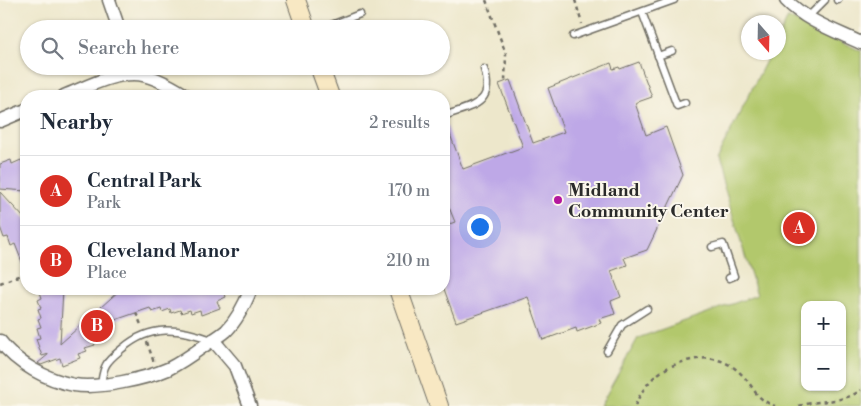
<!DOCTYPE html>
<meta charset="utf-8">
<style>
:root{--surface:#fff;--page:#f6f6f7;--text:#1f2937;--muted:#747a83;--line:#e0e1e3;--accent:#d93025}
body{margin:0;font-family:"Libre Bodoni",serif;background:var(--page);color:var(--text)}
.controls{position:absolute;right:15px;bottom:15px;display:grid;overflow:hidden;border-radius:10px;box-shadow:0 1px 4px #0004}
.controls button{width:45px;height:45px;display:grid;place-items:center;padding:0;border:0;border-bottom:1px solid var(--line);background:var(--surface);color:var(--text);font:25px sans-serif}
.compass{position:absolute;left:741px;top:15px;width:45px;height:45px;border-radius:50%;background:var(--surface);box-shadow:0 1px 4px #0004;rotate:160deg}
.you{position:absolute;left:479px;top:226px;width:18px;height:18px;margin:-12px;border:4px solid #fff;border-radius:50%;background:#1a73e8;box-shadow:0 0 0 8px #1a73e833}
.badge{display:grid;place-items:center;width:32px;height:32px;border-radius:50%;background:var(--accent);color:#fff;font-size:16px;font-weight:700}
.pin{position:absolute;translate:-50% -50%;border:2px solid #fff;box-shadow:0 1px 5px #0006}
.list{margin:0;padding:0;list-style:none}
h2{display:flex;justify-content:space-between;align-items:center;height:65px;margin:0;padding:0 20px;font-size:21px}
h2 small{font-size:16px;font-weight:400;color:var(--muted)}
.list li{display:grid;grid-template-columns:32px 1fr auto;gap:15px;align-items:center;box-sizing:border-box;height:70px;padding:0 20px;border-top:1px solid var(--line)}
.list b{display:block;font-size:19px;white-space:nowrap}
.list p{margin:0;font-size:16px;white-space:nowrap;color:var(--muted)}
.list em{font-size:16px;font-style:normal;color:var(--muted)}
.icon{flex:none;width:28px;height:28px;fill:none;stroke:currentColor;stroke-width:2;stroke-linecap:round;stroke-linejoin:round}
.map{position:relative;flex:none;width:861px;height:406px;overflow:hidden}
.search{position:absolute;background:var(--surface);box-shadow:0 1px 4px #0004;left:20px;top:20px;width:430px;height:55px;display:flex;align-items:center;gap:12px;box-sizing:border-box;padding:0 18px;border-radius:28px;color:var(--muted);font-size:19px}
.panel{position:absolute;background:var(--surface);box-shadow:0 1px 4px #0004;left:20px;top:90px;width:430px;height:205px;border-radius:20px}
.map>svg:first-child{display:block}
</style>
<div class="map">
<svg width="861" height="406" viewBox="0 0 861 406">
<rect width="100%" height="100%" fill="#fbf7ec"/>
<filter id="ink" filterUnits="userSpaceOnUse"><feTurbulence type="fractalNoise" baseFrequency=".02" numOctaves="2"/><feDisplacementMap in="SourceGraphic" scale="10" xChannelSelector="R" yChannelSelector="G"/><feConvolveMatrix kernelMatrix="1 2 1 2 8 2 1 2 1" color-interpolation-filters="sRGB"/></filter>
<filter id="wash" filterUnits="userSpaceOnUse"><feTurbulence type="fractalNoise" baseFrequency=".0096" numOctaves="4" result="noise"/><feDisplacementMap in="SourceGraphic" scale="20" xChannelSelector="R" yChannelSelector="G"/><feGaussianBlur stdDeviation="1.12" result="paint"/><feColorMatrix in="noise" values="0 0 0 0 0 0 0 0 0 0 0 0 0 0 0 0 0 1.4 0 .05"/><feComposite in="paint" operator="in"/></filter>
<g filter="url(#wash)">
<rect width="100%" height="100%" fill="#ede7cb"/>
<path fill="#b2c86c" stroke="#6e7a4c" fill-rule="evenodd" d="M788,18l73,33v355h-261l38,-68 119,-43 -41,-135 54,-107 8,-1 1,-16zM805,305h37v82h-37z"/>
<g id="blocks">
<g fill="#bea8e7">
<polygon points="639,62 652,97 635,103 646,135 666,127 683,175 647,250 624,258 627,265 611,271 621,297 611,301 615,314 599,319 601,323 577,332 576,328 543,340 528,297 456,322 444,289 444,226 455,222 446,200 444,201 444,121 445,121 463,169 523,147 499,84 510,80 533,143 564,132 548,88 611,63 613,69 619,67 620,69"/>
<polygon points="11,160 12,164 21,160 23,164 26,163 26,191 0,189 0,164"/>
<polygon points="0,192 26,220 26,272 15,244 11,246 8,237 4,238 0,227"/>
<polygon points="39,289 63,289 60,344 121,289 204,290 205,289 223,289 226,297 217,301 220,308 201,315 200,310 191,313 190,310 181,313 180,310 171,313 170,309 162,312 161,309 152,312 150,308 115,320 116,325 107,328 108,331 100,334 101,338 93,341 95,345 85,348 87,351 78,354 80,358 62,365 60,358 41,365 38,363 49,354 42,356 36,339 40,338 37,328 41,327 38,319 41,318 38,309 41,308 38,300 42,298"/>
</g>
</g>
</g>
<g filter="url(#ink)">
<use href="#blocks" fill-opacity="0" stroke="#6f6d63" stroke-width="1"/>
<g fill="none" stroke-linecap="round" stroke-linejoin="round">
<g stroke="#6f6d63" stroke-width="9">
<g id="lane">
<polyline points="837,0 838,0"/>
<polyline points="642,12 677,106 685,103"/>
<polyline points="808,17 825,0"/>
<polyline points="321,29 360,14"/>
<polyline points="573,36 674,0"/>
<polyline points="658,56 672,51"/>
<path d="M444,116c26,-10 52,-11 40,-47"/>
<polyline points="712,247 723,244 734,276 729,278"/>
<polyline points="607,351 622,325 647,309"/>
<path d="M101,384c1,-6 2,-14 5,-19 3,-6 11,-12 17,-17 28,-24 56,-20 89,-8"/>
</g>
</g>
<g stroke="#6f6d63" stroke-width="15">
<g id="street">
<polyline points="109,0 119,29"/>
<path d="M786,0c20,21 50,31 75,43"/>
<path d="M64,96c21,-8 46,-22 70,-22 17,0 39,13 53,22"/>
<polyline points="0,121 26,110"/>
<polyline points="213,340 235,366 250,406"/>
<path d="M0,341c17,23 47,39 74,44 25,4 71,-6 94,-16 12,-6 25,-15 36,-23 7,-5 15,-9 22,-15 12,-12 19,-27 25,-42"/>
</g>
</g>
<g stroke="#6f6d63" stroke-width="20">
<g id="secondary">
<polyline points="296,0 306,29"/>
<polyline points="319,66 330,96"/>
<polyline points="398,289 439,406"/>
</g>
</g>
<g stroke="#6f6d63" stroke-width="2.5" stroke-dasharray="4 4" stroke-linecap="butt">
<polyline points="486,0 506,54 505,82"/>
<polyline points="575,0 582,24"/>
<polyline points="0,283 26,273"/>
<polyline points="136,313 142,327"/>
<polyline points="147,342 154,363"/>
<path d="M635,406c7,-18 20,-34 39,-41 27,-10 50,-11 71,13 12,14 10,20 30,28"/>
<path d="M799,406c22,-7 42,-2 62,-16"/>
</g>
<use href="#lane" stroke="#fff" stroke-width="6"/>
<use href="#street" stroke="#fff" stroke-width="12"/>
<use href="#secondary" stroke="#f8e8c3" stroke-width="18"/>
</g>
</g>
<circle fill="#b5179e" stroke="#fbf7ec" stroke-width="2" cx="558" cy="200" r="5"/>
<g text-anchor="middle" dominant-baseline="central" stroke-width="4" stroke-linejoin="round" paint-order="stroke">
<g font-size="18" font-weight="bold" fill="#2b2b2b" stroke="#fbf7ec" text-anchor="start">
<text x="568" y="190">Midland<tspan x="568" dy="21">Community Center</tspan></text>
</g>
</g>
</svg>
<div class="controls">
<button>+</button>
<button>−</button>
</div>
<svg class="compass" viewBox="-18 -18 36 36"><path d="M0-13l5 13h-10z" fill="#e53935"/><path d="M0 13l5-13h-10z" fill="#747a83"/></svg>
<div class="you"></div>
<div class="pin badge" style="left:799px;top:228px">A</div>
<div class="pin badge" style="left:97px;top:326px">B</div>
<div class="search"><svg class="icon" aria-label="search" viewBox="0 0 24 24"><circle cx="10" cy="10" r="6"/><path d="M15 15l6 6"/></svg>Search here</div>
<section class="panel">
<h2>Nearby<small>2 results</small></h2>
<ul class="list">
<li><span class="badge">A</span><div><b>Central Park</b><p>Park</p></div><em>170 m</em></li>
<li><span class="badge">B</span><div><b>Cleveland Manor</b><p>Place</p></div><em>210 m</em></li>
</ul>
</section>
</div>
